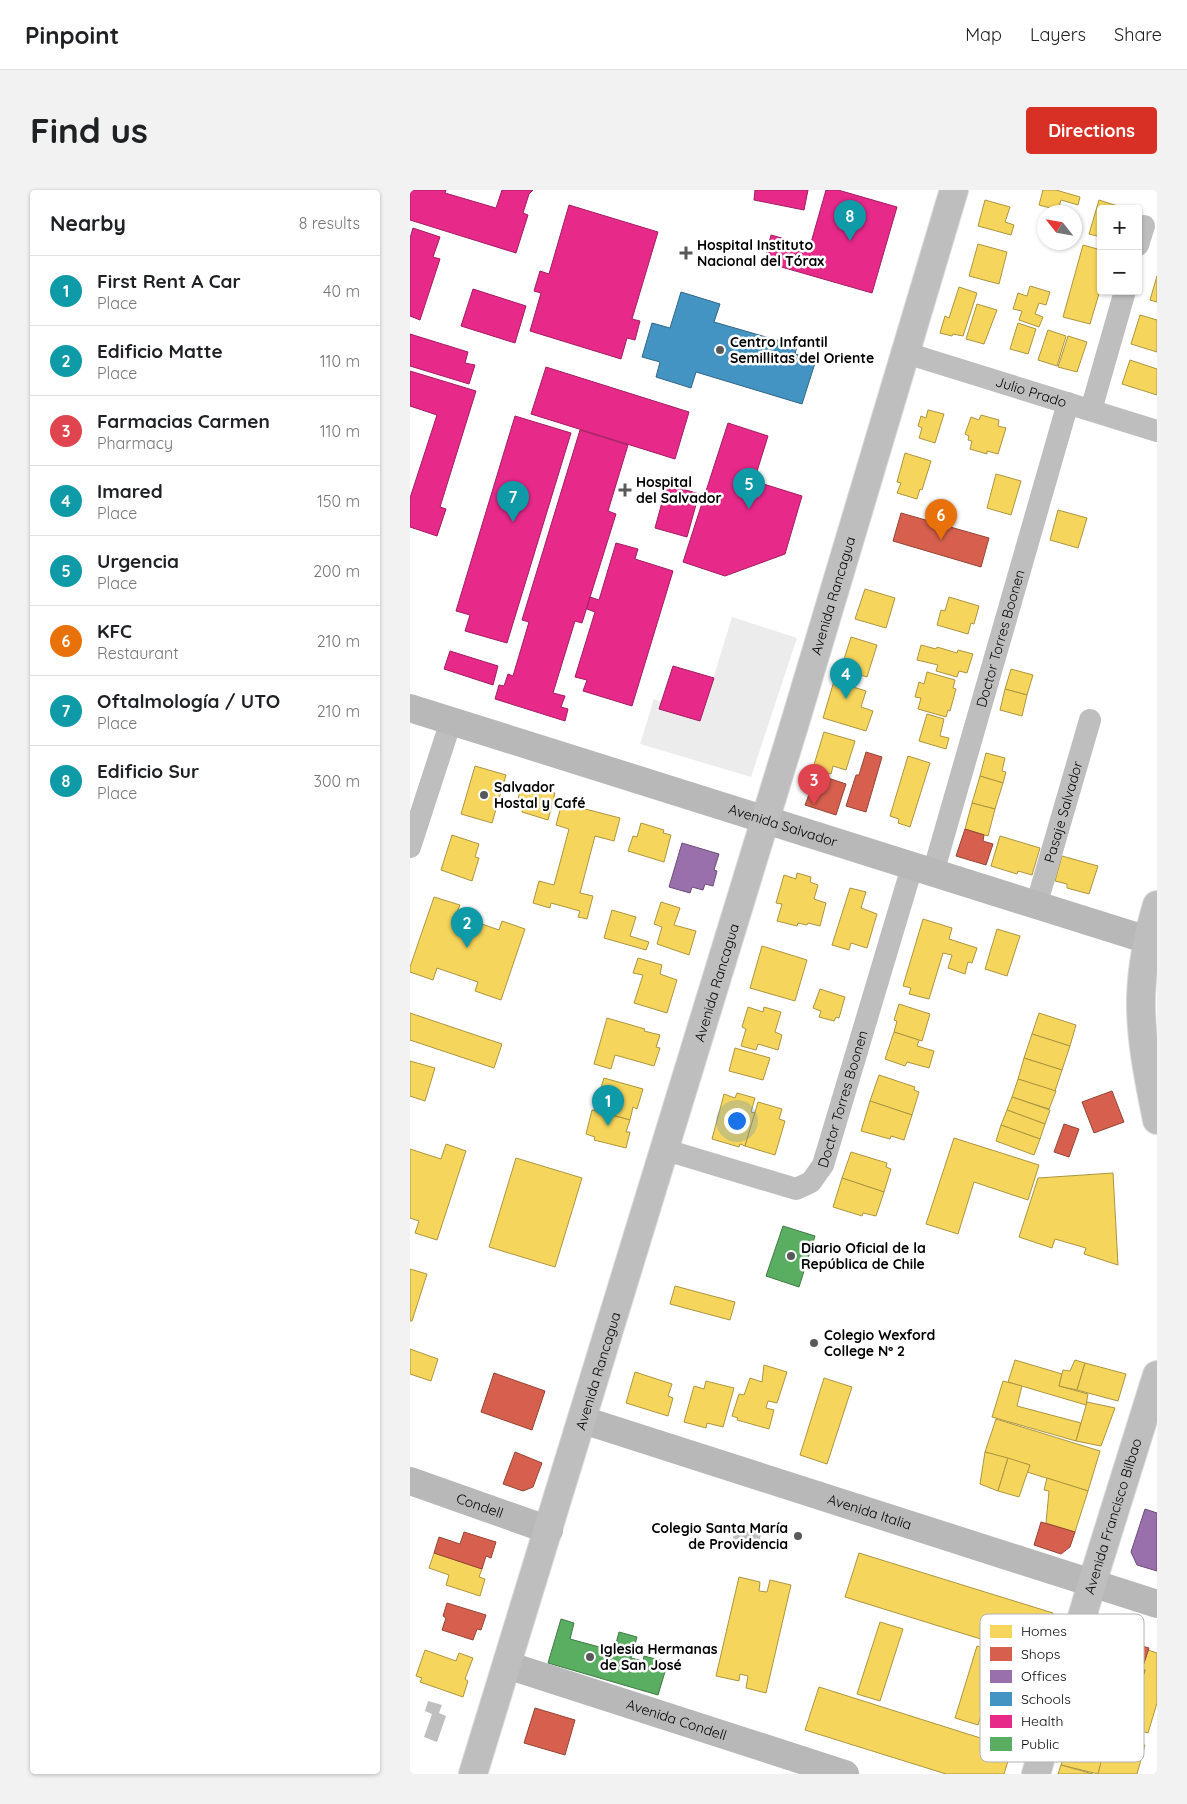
<!DOCTYPE html>
<meta charset="utf-8">
<style>
:root{--surface:#fff;--page:#f2f2f2;--text:#202124;--muted:#757577;--line:#e0e0e0;--accent:#d93025}
body{margin:0;font-family:Quicksand,sans-serif;background:var(--page);color:var(--text)}
.controls{position:absolute;right:15px;top:15px;display:grid;overflow:hidden;border-radius:5px;box-shadow:0 1px 4px #0004}
.controls button{width:45px;height:45px;display:grid;place-items:center;padding:0;border:0;border-bottom:1px solid var(--line);background:var(--surface);color:var(--text);font:25px sans-serif}
.compass{position:absolute;left:627px;top:15px;width:45px;height:45px;border-radius:50%;background:var(--surface);box-shadow:0 1px 4px #0004;rotate:301deg}
.you{position:absolute;left:326px;top:930px;width:18px;height:18px;margin:-12px;border:4px solid #fff;border-radius:50%;background:#1a73e8;box-shadow:0 0 0 8px #1a73e833}
.badge{display:grid;place-items:center;width:32px;height:32px;border-radius:50%;background:var(--accent);color:#fff;font-size:16px;font-weight:700}
.pin{position:absolute;translate:-50% -41px;filter:drop-shadow(0 1px 2px #0008)}
.pin::after{content:'';position:absolute;top:26px;width:18px;height:15px;background:inherit;clip-path:polygon(0 0,100% 0,50% 100%)}
.list{margin:0;padding:0;list-style:none}
h2{display:flex;justify-content:space-between;align-items:center;height:65px;margin:0;padding:0 20px;font-size:21px}
h2 small{font-size:16px;font-weight:400;color:var(--muted)}
.list li{display:grid;grid-template-columns:32px 1fr auto;gap:15px;align-items:center;box-sizing:border-box;height:70px;padding:0 20px;border-top:1px solid var(--line)}
.list b{display:block;font-size:19px;white-space:nowrap}
.list p{margin:0;font-size:16px;white-space:nowrap;color:var(--muted)}
.list em{font-size:16px;font-style:normal;color:var(--muted)}
.map{position:relative;flex:none;width:747px;height:1584px;overflow:hidden;border-radius:5px}
header{display:flex;align-items:center;gap:30px;box-sizing:border-box;height:70px;padding:0 25px;background:var(--surface);border-bottom:1px solid var(--line)}
header strong{font-size:24px}
nav{display:flex;gap:28px;margin-inline-start:auto;font-size:18px}
.intro{display:flex;align-items:center;justify-content:space-between;box-sizing:border-box;height:120px;padding:0 30px}
h1{margin:0;font-size:35px}
.button{padding:12px 22px;border-radius:5px;background:var(--accent);color:#fff;font-size:18px;font-weight:700}
main{display:flex;gap:30px;padding:0 30px}
aside{flex:1;background:var(--surface);border-radius:5px;box-shadow:0 1px 4px #0004}
.map>svg:first-child{display:block}
</style>
<header>
<strong>Pinpoint</strong>
<nav><a>Map</a><a>Layers</a><a>Share</a></nav>
</header>
<div class="intro"><h1>Find us</h1><a class="button">Directions</a></div>
<main>
<aside>
<h2>Nearby<small>8 results</small></h2>
<ul class="list">
<li><span class="badge" style="background:#0f9aa8">1</span><div><b>First Rent A Car</b><p>Place</p></div><em>40 m</em></li>
<li><span class="badge" style="background:#0f9aa8">2</span><div><b>Edificio Matte</b><p>Place</p></div><em>110 m</em></li>
<li><span class="badge" style="background:#e0444e">3</span><div><b>Farmacias Carmen</b><p>Pharmacy</p></div><em>110 m</em></li>
<li><span class="badge" style="background:#0f9aa8">4</span><div><b>Imared</b><p>Place</p></div><em>150 m</em></li>
<li><span class="badge" style="background:#0f9aa8">5</span><div><b>Urgencia</b><p>Place</p></div><em>200 m</em></li>
<li><span class="badge" style="background:#e8710a">6</span><div><b>KFC</b><p>Restaurant</p></div><em>210 m</em></li>
<li><span class="badge" style="background:#0f9aa8">7</span><div><b>Oftalmología / UTO</b><p>Place</p></div><em>210 m</em></li>
<li><span class="badge" style="background:#0f9aa8">8</span><div><b>Edificio Sur</b><p>Place</p></div><em>300 m</em></li>
</ul>
</aside>
<div class="map">
<svg width="747" height="1584" viewBox="0 0 747 1584">
<rect width="100%" height="100%" fill="#fff"/>
<polygon fill="#ececec" points="322,427 387,448 341,587 230,554 244,509 252,512 250,519 290,531"/>
<g fill="#bfbfbf">
<polygon points="325,1338 351,1345 347,1359 322,1353"/>
<polygon points="18,1511 32,1515 29,1523 36,1526 27,1552 14,1547 22,1524 15,1521"/>
</g>
<g fill="#f6d55c" stroke="#ac9540">
<polygon points="633,0 646,0 670,7 668,15 651,10 648,20 629,15"/>
<polygon points="575,10 600,17 595,32 604,35 601,45 568,36"/>
<polygon points="689,10 714,18 691,19 691,47 679,44"/>
<polygon points="568,54 597,62 589,94 559,86"/>
<polygon points="673,55 691,60 691,97 680,134 653,127"/>
<polygon points="747,86 747,112 740,110"/>
<polygon points="620,96 640,102 636,115 629,113 625,124 633,127 629,137 609,130 612,121 603,119 608,103 617,106"/>
<polygon points="549,97 567,103 553,146 543,144 542,146 530,143 535,126 539,128"/>
<polygon points="567,114 587,120 574,154 556,149"/>
<polygon points="730,125 747,130 747,162 721,154"/>
<polygon points="608,133 626,139 618,164 600,159"/>
<polygon points="638,140 656,146 647,176 628,170"/>
<polygon points="658,146 677,152 667,182 648,177"/>
<polygon points="720,170 747,179 747,205 712,194"/>
<polygon points="518,220 534,224 525,253 509,248 512,238 508,236 511,226 516,228"/>
<polygon points="571,225 589,230 588,236 596,238 588,264 577,261 577,264 560,259 562,251 558,250 559,246 555,244 561,227 569,230"/>
<polygon points="495,263 521,271 512,300 510,299 507,309 487,303 491,293 487,292"/>
<polygon points="586,284 611,291 601,325 577,318"/>
<polygon points="648,320 677,328 668,358 640,350"/>
<polygon points="455,399 485,408 476,438 445,429"/>
<polygon points="539,407 569,416 564,434 561,433 558,444 527,435 531,420 535,421"/>
<polygon points="441,447 467,455 457,487 431,479"/>
<polygon points="511,455 526,459 527,457 547,463 548,460 563,464 557,483 549,481 547,487 526,481 528,475 507,470"/>
<polygon points="601,479 623,485 617,505 595,499"/>
<polygon points="517,482 545,490 543,498 546,499 540,521 538,520 536,527 508,519 511,508 505,507 509,492 514,494"/>
<polygon points="424,491 456,501 451,517 463,521 456,541 413,528"/>
<polygon points="595,499 617,505 612,526 590,520"/>
<polygon points="517,524 534,529 530,546 539,548 536,559 509,551"/>
<polygon points="414,542 445,551 436,580 423,576 421,584 403,578"/>
<polygon points="576,563 595,568 592,581 596,582 593,593 570,586"/>
<polygon points="498,566 520,573 500,637 488,633 489,629 480,626"/>
<polygon points="65,576 96,585 82,633 51,624"/>
<polygon points="570,586 593,593 585,619 562,613"/>
<polygon points="112,594 145,603 138,630 112,622 113,617 106,616"/>
<polygon points="152,613 210,628 204,651 185,646 170,703 183,706 177,729 168,727 170,721 141,713 140,718 123,713 129,691 144,695 159,639 146,635"/>
<polygon points="562,613 585,619 578,646 555,639"/>
<polygon points="231,633 254,640 253,643 261,645 254,672 218,661 223,646 227,647"/>
<polygon points="42,645 69,654 65,667 69,668 62,691 31,680"/>
<polygon points="590,646 630,658 622,685 608,681 607,684 581,676"/>
<polygon points="652,666 688,676 679,704 657,698 657,694 645,691"/>
<polygon points="387,683 401,687 400,692 408,695 404,709 416,713 410,736 398,733 397,735 388,733 387,736 367,731 372,714 366,713 374,685 386,689"/>
<polygon points="440,698 456,702 451,718 467,724 457,758 441,753 439,760 422,755"/>
<polygon points="24,707 50,715 46,725 89,740 92,731 115,739 91,810 65,801 68,792 27,778 23,790 0,782 0,777"/>
<polygon points="251,712 270,718 264,735 286,741 279,765 247,754 252,737 244,734"/>
<polygon points="202,720 226,727 220,746 239,752 236,760 194,748"/>
<polygon points="513,729 542,738 539,749 567,758 562,773 558,772 555,784 538,778 542,765 533,763 519,809 499,804 501,798 493,796"/>
<polygon points="587,739 610,746 597,786 575,779"/>
<polygon points="352,756 397,770 385,811 340,798"/>
<polygon points="228,768 252,775 250,784 267,790 257,823 224,813 233,785 223,783"/>
<polygon points="410,799 435,807 429,828 426,827 424,831 409,827 411,821 403,818"/>
<polygon points="489,814 520,824 512,851 484,842 487,831 484,830"/>
<polygon points="338,817 353,822 354,817 371,822 365,842 372,845 368,860 348,854 346,860 331,856 336,839 332,837"/>
<polygon points="0,823 92,854 84,878 0,850"/>
<polygon points="629,823 666,835 660,856 622,844"/>
<polygon points="197,828 235,839 234,841 250,845 246,857 250,858 244,876 205,865 201,879 184,874"/>
<polygon points="484,842 509,850 507,856 524,861 519,878 497,872 495,876 475,869"/>
<polygon points="622,844 660,856 652,880 614,868"/>
<polygon points="325,858 360,868 353,890 319,881"/>
<polygon points="614,868 652,880 645,901 608,889"/>
<polygon points="0,871 25,878 15,911 0,906"/>
<polygon points="469,885 505,897 504,900 509,902 502,925 460,911"/>
<polygon points="194,888 233,899 227,919 223,917 220,930 184,920"/>
<polygon points="608,889 646,901 639,919 602,907"/>
<polygon points="327,903 345,908 341,922 346,923 335,956 330,954 329,957 302,949 314,904 325,908"/>
<polygon points="602,907 640,920 635,934 597,920"/>
<polygon points="460,911 502,925 494,950 481,946 480,949 451,941"/>
<polygon points="348,912 372,919 369,929 375,931 365,965 335,956"/>
<polygon points="182,920 220,930 216,942 220,942 216,958 184,950 185,947 176,944"/>
<polygon points="597,920 635,934 630,949 591,935"/>
<polygon points="591,935 630,949 624,965 586,951"/>
<polygon points="544,948 629,975 618,1010 564,992 548,1044 516,1034"/>
<polygon points="36,954 56,961 27,1050 5,1043 9,1031 0,1028 0,959 31,969"/>
<polygon points="441,962 477,973 476,977 481,979 474,1002 432,988"/>
<polygon points="106,968 172,988 145,1077 79,1057"/>
<polygon points="703,983 708,1075 674,1064 676,1058 645,1049 642,1058 609,1047 628,988"/>
<polygon points="432,988 474,1002 466,1026 453,1023 452,1026 423,1017"/>
<polygon points="0,1079 17,1084 2,1131 0,1131"/>
<polygon points="265,1096 325,1112 320,1130 260,1114"/>
<polygon points="0,1159 28,1169 21,1191 0,1184"/>
<polygon points="605,1170 652,1184 649,1196 678,1204 676,1215 598,1192"/>
<polygon points="665,1170 675,1173 667,1200 649,1196 653,1180 660,1181"/>
<polygon points="675,1173 716,1184 708,1211 667,1200"/>
<polygon points="354,1175 377,1182 367,1213 358,1211 356,1218 364,1220 359,1239 327,1230 328,1228 322,1226 329,1204 334,1205 340,1188 352,1192"/>
<polygon points="225,1182 262,1194 258,1206 263,1208 258,1226 216,1213"/>
<polygon points="414,1188 442,1197 417,1274 390,1265"/>
<polygon points="296,1191 324,1198 313,1237 297,1233 296,1238 274,1232 284,1196 294,1199"/>
<polygon points="593,1191 612,1196 607,1216 671,1233 666,1251 582,1227"/>
<polygon points="677,1212 705,1218 691,1256 666,1251"/>
<polygon points="586,1229 690,1261 678,1301 617,1282 620,1275 575,1262"/>
<polygon points="575,1262 598,1268 588,1301 570,1294"/>
<polygon points="598,1268 620,1275 609,1307 588,1301"/>
<polygon points="637,1288 678,1301 665,1342 636,1333 639,1301 634,1300"/>
<polygon points="24,1363 72,1379 69,1387 75,1389 70,1406 36,1395 39,1385 19,1378"/>
<polygon points="449,1363 643,1423 629,1467 435,1407"/>
<polygon points="329,1387 350,1392 349,1401 357,1402 360,1390 381,1395 356,1503 336,1498 338,1486 330,1484 329,1491 306,1486"/>
<polygon points="470,1432 493,1439 470,1511 447,1504"/>
<polygon points="567,1456 590,1463 568,1535 545,1528"/>
<polygon points="15,1460 46,1471 49,1463 63,1468 55,1489 58,1491 53,1507 10,1492 12,1488 6,1486"/>
<polygon points="738,1460 747,1463 747,1513 738,1543 695,1530 699,1517 722,1524 735,1480 732,1479"/>
<polygon points="409,1497 602,1558 594,1584 536,1584 395,1540"/>
<polygon points="662,1537 694,1546 691,1555 696,1556 688,1584 651,1575"/>
<polygon points="698,1545 735,1555 727,1584 688,1584"/>
<polygon points="651,1575 683,1584 648,1584"/>
</g>
<g fill="#d6604d" stroke="#964336">
<polygon points="491,323 579,348 571,377 483,351"/>
<polygon points="456,562 472,567 456,622 436,616 446,585 449,585"/>
<polygon points="409,585 436,594 426,625 395,615 403,594 407,591"/>
<polygon points="555,639 574,645 573,651 583,654 576,675 546,666"/>
<polygon points="702,901 714,932 684,943 672,912"/>
<polygon points="654,934 669,939 659,967 644,962"/>
<polygon points="84,1183 135,1201 122,1240 71,1222"/>
<polygon points="105,1262 132,1273 123,1297 113,1301 93,1294"/>
<polygon points="631,1332 665,1342 660,1357 651,1364 624,1355"/>
<polygon points="54,1342 86,1352 81,1368 76,1366 72,1379 24,1363 29,1347 50,1354"/>
<polygon points="37,1413 76,1425 71,1440 67,1439 63,1450 32,1440 36,1428 33,1426"/>
<polygon points="714,1451 739,1458 732,1479 735,1480 722,1524 693,1515"/>
<polygon points="125,1518 165,1530 155,1565 114,1553"/>
</g>
<g fill="#9970ab" stroke="#6b4e78">
<polygon points="272,653 309,664 304,680 307,681 303,696 295,694 293,700 282,697 280,703 259,697"/>
<polygon points="735,1319 747,1323 747,1381 727,1375 721,1362"/>
</g>
<polygon fill="#4393c3" stroke="#2f6788" points="271,102 310,114 304,132 387,156 385,164 406,170 392,214 286,182 281,198 246,187 250,172 232,167 242,133 260,138"/>
<g fill="#e7298a" stroke="#a21d61">
<polygon points="0,0 36,0 35,3 86,18 92,0 123,0 119,4 113,23 118,25 106,63 0,30"/>
<polygon points="345,0 398,0 394,20 344,10"/>
<polygon points="416,0 428,0 487,17 462,103 354,72 361,45 400,56"/>
<polygon points="159,15 248,42 222,129 230,131 225,150 217,148 211,169 120,141 131,103 124,101 130,81 139,84"/>
<polygon points="3,38 30,47 23,67 30,69 10,130 0,126 0,48"/>
<polygon points="63,99 116,116 105,153 51,136"/>
<polygon points="0,144 58,162 55,173 65,175 59,194 0,176"/>
<polygon points="136,177 279,222 265,269 121,224"/>
<polygon points="0,181 66,201 30,317 36,319 27,346 0,337 0,308 27,225 0,216"/>
<polygon points="105,226 161,243 97,453 55,441 60,425 46,421"/>
<polygon points="318,233 358,246 344,291 392,306 375,364 315,386 273,372"/>
<polygon points="170,240 218,255 198,321 206,324 172,433 165,431 143,503 155,506 151,517 158,519 155,531 85,509 89,495 94,496 98,484 103,486 119,432 112,430"/>
<polygon points="257,294 289,304 277,347 245,338"/>
<polygon points="206,353 228,359 225,369 263,381 222,516 173,501 177,490 165,487 185,422 177,419 180,407 189,410"/>
<polygon points="40,461 88,476 83,495 34,479"/>
<polygon points="263,476 304,488 290,531 249,519"/>
</g>
<g fill="#5aae61" stroke="#3f7a44">
<polygon points="373,1036 405,1046 389,1097 356,1086"/>
<polygon points="151,1429 164,1433 160,1449 204,1461 209,1442 227,1447 221,1468 233,1471 234,1466 258,1472 248,1505 138,1473"/>
</g>
<g fill="none" stroke-linecap="round" stroke-linejoin="round">
<g stroke="#dbdbdb" stroke-width="30">
<g id="primary">
<path d="M747,715c-9,30 -15,61 -16,92 -1,41 8,83 16,123"/>
<path id="s9" d="M63,1584c165,-527 324,-1055 481,-1584"/>
<path id="s10" d="M626,1584l56,-191 65,-208"/>
</g>
</g>
<g stroke="#bebebe" stroke-width="22">
<polyline points="728,55 734,36"/>
<path id="s1" d="M496,163l251,78"/>
<polyline points="681,220 715,101"/>
<polyline points="0,657 41,531"/>
<path id="s2" d="M523,683l135,-470"/>
<path id="s3" d="M626,716l54,-186"/>
<path id="s4" d="M256,960l130,39 15,-7 12,-17 89,-298"/>
</g>
<g stroke="#b8b8b8" stroke-width="28">
<path id="s5" d="M0,518l747,235"/>
<path id="s6" d="M173,1230l574,184"/>
<path id="s7" d="M0,1291l139,49"/>
<path id="s8" d="M97,1475l338,109"/>
</g>
<use href="#primary" stroke="#bebebe" stroke-width="28"/>
</g>
<g fill="#595959" stroke="#fff" stroke-width="2">
<path d="M273.5 55.5h5v5h5v5h-5v5h-5v-5h-5v-5h5z"/>
<circle cx="310" cy="160" r="5"/>
<path d="M212.5 292.5h5v5h5v5h-5v5h-5v-5h-5v-5h5z"/>
<circle cx="74" cy="605" r="5"/>
<circle cx="381" cy="1066" r="5"/>
<circle cx="404" cy="1153" r="5"/>
<circle cx="388" cy="1346" r="5"/>
<circle cx="180" cy="1467" r="5"/>
</g>
<g text-anchor="middle" dominant-baseline="central" stroke-width="5" stroke-linejoin="round" paint-order="stroke">
<g font-size="14" font-weight="bold" fill="#000" stroke="#fff" text-anchor="start">
<text x="287" y="55">Hospital Instituto<tspan x="287" dy="16">Nacional del Tórax</tspan></text>
<text x="320" y="152">Centro Infantil<tspan x="320" dy="16">Semillitas del Oriente</tspan></text>
<text x="226" y="292">Hospital<tspan x="226" dy="16">del Salvador</tspan></text>
<text x="84" y="597">Salvador<tspan x="84" dy="16">Hostal y Café</tspan></text>
<text x="391" y="1058">Diario Oficial de la<tspan x="391" dy="16">República de Chile</tspan></text>
<text x="414" y="1145">Colegio Wexford<tspan x="414" dy="16">College Nº 2</tspan></text>
<text x="378" y="1338" text-anchor="end">Colegio Santa María<tspan x="378" dy="16">de Providencia</tspan></text>
<text x="190" y="1459">Iglesia Hermanas<tspan x="190" dy="16">de San José</tspan></text>
</g>
<g font-size="14" fill="#000" stroke="#fff">
<text stroke="none"><textPath href="#s1" startOffset="131">Julio Prado</textPath></text>
<text stroke="none"><textPath href="#s9" startOffset="1232">Avenida Rancagua</textPath></text>
<text stroke="none"><textPath href="#s2" startOffset="244">Doctor Torres Boonen</textPath></text>
<text stroke="none"><textPath href="#s3" startOffset="98">Pasaje Salvador</textPath></text>
<text stroke="none"><textPath href="#s5" startOffset="391">Avenida Salvador</textPath></text>
<text stroke="none"><textPath href="#s9" startOffset="828">Avenida Rancagua</textPath></text>
<text stroke="none"><textPath href="#s4" startOffset="242">Doctor Torres Boonen</textPath></text>
<text stroke="none"><textPath href="#s9" startOffset="422">Avenida Rancagua</textPath></text>
<text stroke="none"><textPath href="#s7" startOffset="74">Condell</textPath></text>
<text stroke="none"><textPath href="#s6" startOffset="301">Avenida Italia</textPath></text>
<text stroke="none"><textPath href="#s10" startOffset="269">Avenida Francisco Bilbao</textPath></text>
<text stroke="none"><textPath href="#s8" startOffset="178">Avenida Condell</textPath></text>
</g>
</g>
<rect x="570" y="1424" width="164" height="148" rx="8" fill="#fff" stroke="#b2b2b2" stroke-width="1"/>
<rect x="580" y="1435" width="22" height="13" fill="#f6d55c"/>
<rect x="580" y="1457" width="22" height="14" fill="#d6604d"/>
<rect x="580" y="1480" width="22" height="13" fill="#9970ab"/>
<rect x="580" y="1502" width="22" height="14" fill="#4393c3"/>
<rect x="580" y="1525" width="22" height="13" fill="#e7298a"/>
<rect x="580" y="1547" width="22" height="14" fill="#5aae61"/>
<g font-size="14" fill="#000">
<text x="611" y="1446">Homes</text>
<text x="611" y="1469">Shops</text>
<text x="611" y="1491">Offices</text>
<text x="611" y="1514">Schools</text>
<text x="611" y="1536">Health</text>
<text x="611" y="1559">Public</text>
</g>
</svg>
<div class="controls">
<button>+</button>
<button>−</button>
</div>
<svg class="compass" viewBox="-18 -18 36 36"><path d="M0-13l5 13h-10z" fill="#e53935"/><path d="M0 13l5-13h-10z" fill="#757577"/></svg>
<div class="you"></div>
<div class="pin badge" style="left:198px;top:936px;background:#0f9aa8">1</div>
<div class="pin badge" style="left:57px;top:758px;background:#0f9aa8">2</div>
<div class="pin badge" style="left:404px;top:615px;background:#e0444e">3</div>
<div class="pin badge" style="left:436px;top:509px;background:#0f9aa8">4</div>
<div class="pin badge" style="left:339px;top:319px;background:#0f9aa8">5</div>
<div class="pin badge" style="left:531px;top:350px;background:#e8710a">6</div>
<div class="pin badge" style="left:103px;top:332px;background:#0f9aa8">7</div>
<div class="pin badge" style="left:440px;top:51px;background:#0f9aa8">8</div>
</div>
</main>
